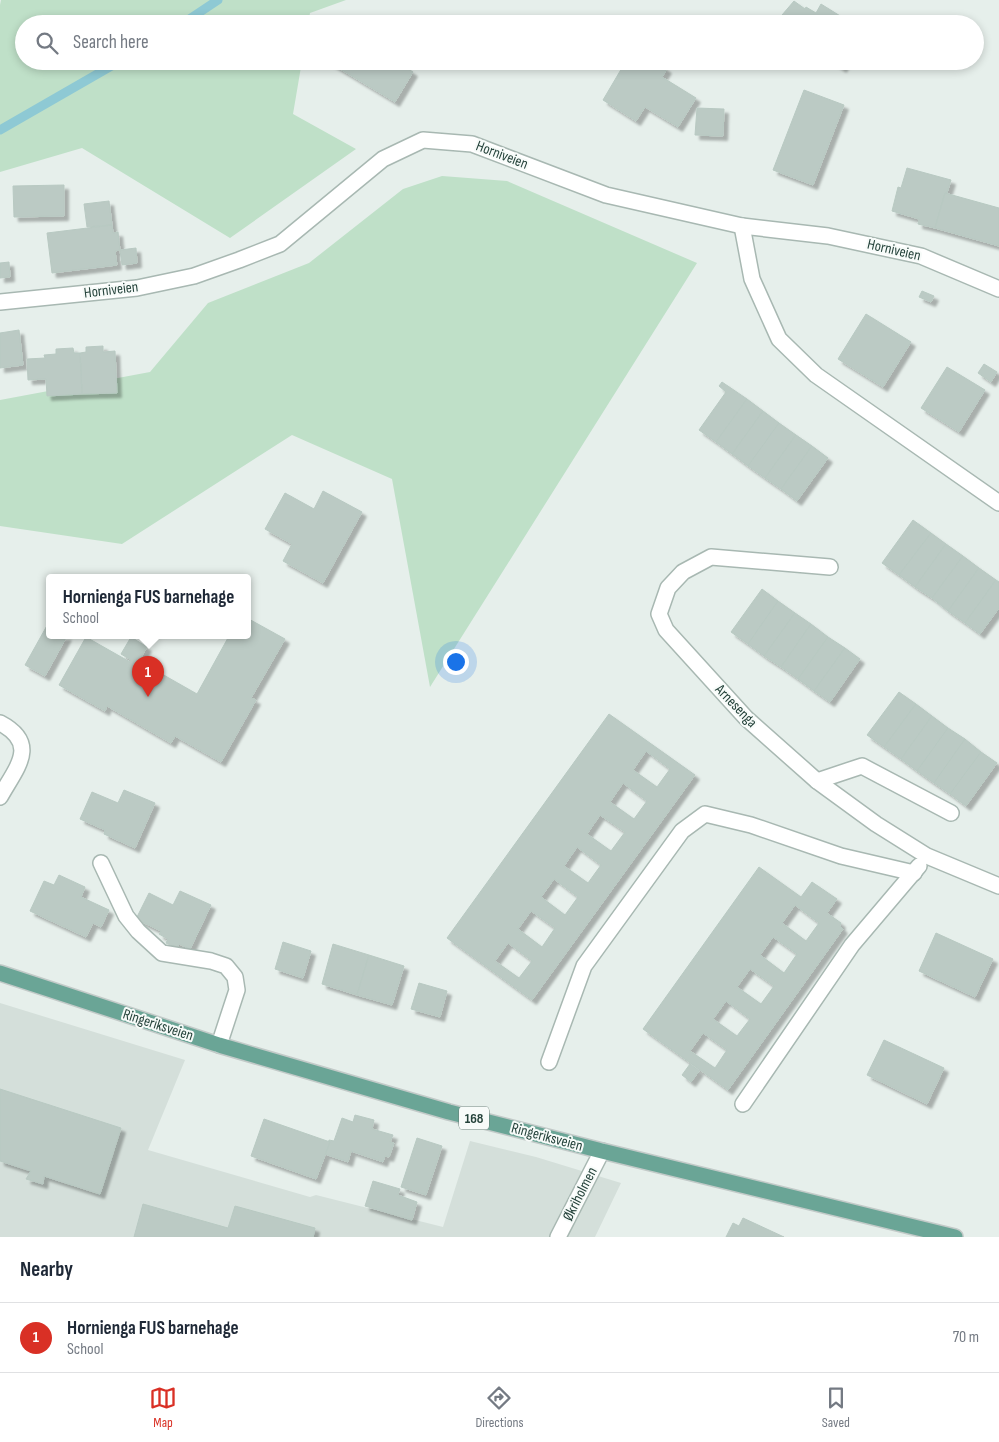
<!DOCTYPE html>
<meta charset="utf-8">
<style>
:root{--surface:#fff;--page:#f6f6f7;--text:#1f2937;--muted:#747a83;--line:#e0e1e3;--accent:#d93025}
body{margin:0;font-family:"Sofia Sans Condensed",sans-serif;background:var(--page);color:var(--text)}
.you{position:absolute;left:455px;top:661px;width:18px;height:18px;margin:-12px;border:4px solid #fff;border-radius:50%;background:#1a73e8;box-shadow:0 0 0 8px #1a73e833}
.badge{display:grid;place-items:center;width:32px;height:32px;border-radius:50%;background:var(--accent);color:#fff;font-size:16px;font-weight:700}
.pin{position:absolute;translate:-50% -41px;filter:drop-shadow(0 1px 2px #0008)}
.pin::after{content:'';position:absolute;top:26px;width:18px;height:15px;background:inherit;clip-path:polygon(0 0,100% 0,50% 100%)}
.popup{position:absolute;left:46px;top:574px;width:205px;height:65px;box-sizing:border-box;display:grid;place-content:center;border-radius:5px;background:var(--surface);filter:drop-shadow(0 1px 4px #0005);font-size:16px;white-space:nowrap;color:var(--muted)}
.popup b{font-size:19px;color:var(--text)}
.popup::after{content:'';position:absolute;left:50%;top:100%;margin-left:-10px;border:10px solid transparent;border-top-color:var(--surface)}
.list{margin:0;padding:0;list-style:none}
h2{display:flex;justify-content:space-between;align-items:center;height:65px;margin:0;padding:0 20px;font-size:21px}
h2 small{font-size:16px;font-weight:400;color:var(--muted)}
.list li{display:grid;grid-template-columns:32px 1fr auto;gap:15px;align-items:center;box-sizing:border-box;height:70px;padding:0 20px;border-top:1px solid var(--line)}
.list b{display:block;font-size:19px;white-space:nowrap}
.list p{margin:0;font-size:16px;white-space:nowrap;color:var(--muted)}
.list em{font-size:16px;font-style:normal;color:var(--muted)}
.icon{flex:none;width:28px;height:28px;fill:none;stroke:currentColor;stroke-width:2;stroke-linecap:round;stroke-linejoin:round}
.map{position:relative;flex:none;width:999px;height:1237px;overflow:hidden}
.search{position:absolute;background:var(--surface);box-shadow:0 2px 8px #0003;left:15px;right:15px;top:15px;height:55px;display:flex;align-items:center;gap:12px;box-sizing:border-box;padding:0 18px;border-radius:28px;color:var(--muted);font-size:19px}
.sheet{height:135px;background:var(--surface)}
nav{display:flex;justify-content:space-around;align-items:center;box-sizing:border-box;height:70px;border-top:1px solid var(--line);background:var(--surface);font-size:14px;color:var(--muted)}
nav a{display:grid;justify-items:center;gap:2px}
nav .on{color:var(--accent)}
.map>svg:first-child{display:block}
</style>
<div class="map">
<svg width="999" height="1237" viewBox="0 0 999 1237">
<defs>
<filter id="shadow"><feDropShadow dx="4.5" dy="4.5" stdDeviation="1" flood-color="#0004"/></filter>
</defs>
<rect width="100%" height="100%" fill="#e6efeb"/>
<polygon fill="#d4dfda" points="0,1003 185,1060 148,1150 310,1197 316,1195 443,1227 470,1141 536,1157 621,1183 595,1237 0,1237"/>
<g fill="#bfe0c8">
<polygon points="1,0 346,0 310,13 308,24 24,24 24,61 302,61 293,114 356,149 230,238 82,148 0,172 0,5"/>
<polygon points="442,176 507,181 697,263 430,687 392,479 292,435 122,544 0,526 0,400 150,372 208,303 309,263 403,189"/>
</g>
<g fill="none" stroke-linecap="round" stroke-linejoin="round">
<g stroke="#8ec9d4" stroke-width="9">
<polyline points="182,24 218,0"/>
<polyline points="0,130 120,61"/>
</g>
</g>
<g fill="#bbcac4" stroke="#b8c9c2" fill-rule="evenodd" filter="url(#shadow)">
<polygon points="794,1 805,9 806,7 816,13 821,4 853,24 777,24 776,22"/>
<polygon points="327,61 396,61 413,72 395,102"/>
<polygon points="626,61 655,61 667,69 662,77 696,98 678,127 645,107 636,121 603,100"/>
<polygon points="831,61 846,61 842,68"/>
<polygon points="804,90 844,105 813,185 773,170"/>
<polygon points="697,108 724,109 723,136 695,135"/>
<polygon points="907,168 951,180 947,193 945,193 935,228 918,224 919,219 892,211 898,187 901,188"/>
<polygon points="64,185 64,216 14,217 13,186"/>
<polygon points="945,193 999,208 999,246 935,228"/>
<polygon points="109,201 112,225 87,227 84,204"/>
<polygon points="112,225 113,233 118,232 120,250 115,251 117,265 52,273 47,233"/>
<polygon points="136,248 137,263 122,265 120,250"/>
<polygon points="9,262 10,277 0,278 0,263"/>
<polygon points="922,291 934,296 931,302 919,297"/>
<polygon points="866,314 911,342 883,387 838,359"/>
<polygon points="19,330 23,365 0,368 0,333"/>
<polygon points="103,346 103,352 115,351 117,393 82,394 80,353 86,352 86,347"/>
<polygon points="73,348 74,353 80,353 82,394 47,396 46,379 28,380 27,359 45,358 44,355 56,354 56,349"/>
<polygon points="984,364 997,372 991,382 978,373"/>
<polygon points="947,367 985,390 959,432 921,408"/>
<polygon points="722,382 747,399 716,442 699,430 726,392 719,386"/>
<polygon points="747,399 763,411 732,454 716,442"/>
<polygon points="763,411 779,423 748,466 732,454"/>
<polygon points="779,423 796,435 765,478 748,466"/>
<polygon points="796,435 812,446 781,489 765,478"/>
<polygon points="812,446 828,458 797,501 781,489"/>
<polygon points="323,491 362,512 323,583 283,561 292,544 265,529 285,493 314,509"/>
<polygon points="913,520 931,533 899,575 882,563"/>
<polygon points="931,533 946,544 915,587 899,575"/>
<polygon points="946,544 963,556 932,598 915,587"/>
<polygon points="963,556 979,568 948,611 932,598"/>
<polygon points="979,568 996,580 965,623 948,611"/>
<polygon points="996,580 999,582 999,608 980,634 965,623"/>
<polygon points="762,589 778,601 748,644 731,632"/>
<polygon points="778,601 795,613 764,656 748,644"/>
<polygon points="795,613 811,624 781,667 764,656"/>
<polygon points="247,618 285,639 251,698 256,700 221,762 175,736 171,743 107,706 105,711 59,685 86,637 130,662 131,660 121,654 131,637 147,647 139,661 197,694 229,636 247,636"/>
<polygon points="49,622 49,636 67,636 45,676 25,665"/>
<polygon points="811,624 828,637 798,679 781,667"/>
<polygon points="828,637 845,648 814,691 798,679"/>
<polygon points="845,648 860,659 830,702 814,691"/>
<polygon points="899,692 916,704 884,747 867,735"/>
<polygon points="916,704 932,716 901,759 884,747"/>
<path d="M609,714l86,61 -163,225 -85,-62zM646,751l24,18 -13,18 -24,-17zM623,783l24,18 -13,18 -24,-17zM600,815l25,17 -14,19 -24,-17zM577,847l24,18 -13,18 -24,-17zM554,879l24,18 -13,18 -24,-18zM531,911l24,17 -13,19 -24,-18zM508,943l24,18 -13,17 -24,-17z"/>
<polygon points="932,716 948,728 917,771 901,759"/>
<polygon points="948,728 965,739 934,783 917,771"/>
<polygon points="965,739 981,752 950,794 934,783"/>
<polygon points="981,752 997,763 966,806 950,794"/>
<polygon points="124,790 155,803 135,848 104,834 105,830 80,819 92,792 118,803"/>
<path d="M759,867l42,30 11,-15 25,17 -10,14 14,10 -1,3 3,3 -115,161 -85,-61zM795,905l24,18 -13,18 -24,-18zM773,937l24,17 -13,19 -24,-18zM750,969l24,17 -13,18 -24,-17zM726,1001l24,18 -13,17 -24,-17zM703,1033l24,17 -12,18 -25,-17z"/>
<polygon points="59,875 85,887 81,897 109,910 101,927 93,923 86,937 30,911 44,881 54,885"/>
<polygon points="180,891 211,905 190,949 179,944 177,948 166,943 168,939 159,934 161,931 136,919 149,893 173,905"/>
<polygon points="936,933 993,959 975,997 919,971"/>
<polygon points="283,942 311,951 303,978 275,969"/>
<polygon points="333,944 369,955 357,995 322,984"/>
<polygon points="369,955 404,966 392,1005 357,995"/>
<polygon points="419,983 447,991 440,1017 411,1009"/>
<polygon points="884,1040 944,1068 927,1104 867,1075"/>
<polygon points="690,1064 699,1071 691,1082 682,1075"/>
<polygon points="0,1089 121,1128 100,1194 44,1176 43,1184 26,1179 31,1171 0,1161"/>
<polygon points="355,1115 374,1120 372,1129 393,1135 390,1142 394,1143 389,1157 385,1156 383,1162 351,1151 348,1162 325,1154 329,1140 334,1141 342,1118 353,1122"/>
<polygon points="264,1119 330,1142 316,1179 251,1156"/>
<polygon points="417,1138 442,1146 426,1195 401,1187"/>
<polygon points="373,1181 400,1189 398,1195 417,1202 412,1220 365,1206"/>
<polygon points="143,1204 228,1228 235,1206 315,1228 313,1237 134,1237"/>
<polygon points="743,1218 784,1237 726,1237 733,1223 739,1226"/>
</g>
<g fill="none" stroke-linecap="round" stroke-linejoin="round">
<g stroke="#a8b8b2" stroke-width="18">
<g id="minor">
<polyline points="742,226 752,279 779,339 816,375 999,503"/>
<polyline points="0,302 137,288 194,276 239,260 280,244 383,159 423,140 472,144 606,195 742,226 828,236 921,256 999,289"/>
<polyline points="830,567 711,557 683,572 668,588 659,614 666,630 746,718 817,781 876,824 927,856 999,886"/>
<path d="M0,723c40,21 16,45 0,74"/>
<polyline points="817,781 862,766 951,813"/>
<polyline points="101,863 126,916 138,931 162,953 211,961 226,966 235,977 237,990 219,1045"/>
<polyline points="549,1062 584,966 682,831 705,814 751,825 841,856 914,873"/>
<polyline points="743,1104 852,945 919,866"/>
<polyline points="558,1237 602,1151"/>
</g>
</g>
<g stroke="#c2cac8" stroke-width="18">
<polyline id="major" points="0,973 219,1045 449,1112 602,1151 955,1237"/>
</g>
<use href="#minor" stroke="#fff" stroke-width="15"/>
<use href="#major" stroke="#6aa596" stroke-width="15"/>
</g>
<g text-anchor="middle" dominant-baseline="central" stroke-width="4" stroke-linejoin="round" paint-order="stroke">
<rect fill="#f7fbf9" stroke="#637a73" stroke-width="1" x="459" y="1106.5" width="30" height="23" rx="4"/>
<g font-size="14" font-weight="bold" fill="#24423a">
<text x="474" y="1118">168</text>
</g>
<g font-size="15" fill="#24423a" stroke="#f7fbf9">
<text transform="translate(502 155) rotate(21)">Horniveien</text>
<text transform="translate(894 250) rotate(13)">Horniveien</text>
<text transform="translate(111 290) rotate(-7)">Horniveien</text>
<text transform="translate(736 706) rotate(46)">Arnesenga</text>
<text transform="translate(158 1025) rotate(18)">Ringeriksveien</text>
<text transform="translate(547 1137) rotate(15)">Ringeriksveien</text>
<text transform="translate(580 1194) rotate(-63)">Økriholmen</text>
</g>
</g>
</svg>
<div class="you"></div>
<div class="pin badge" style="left:148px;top:697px">1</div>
<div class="popup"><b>Hornienga FUS barnehage</b>School</div>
<div class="search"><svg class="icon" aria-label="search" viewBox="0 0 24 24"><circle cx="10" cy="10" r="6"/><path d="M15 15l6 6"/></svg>Search here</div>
</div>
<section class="sheet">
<h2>Nearby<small></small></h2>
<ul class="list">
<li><span class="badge">1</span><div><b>Hornienga FUS barnehage</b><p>School</p></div><em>70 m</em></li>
</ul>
</section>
<nav>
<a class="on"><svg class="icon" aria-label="map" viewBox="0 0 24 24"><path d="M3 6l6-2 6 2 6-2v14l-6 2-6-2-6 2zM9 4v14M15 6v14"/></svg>Map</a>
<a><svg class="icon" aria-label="directions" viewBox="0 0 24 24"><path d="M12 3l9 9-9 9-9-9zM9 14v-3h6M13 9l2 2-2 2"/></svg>Directions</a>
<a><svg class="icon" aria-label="saved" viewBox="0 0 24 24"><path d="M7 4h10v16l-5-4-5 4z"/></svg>Saved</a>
</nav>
